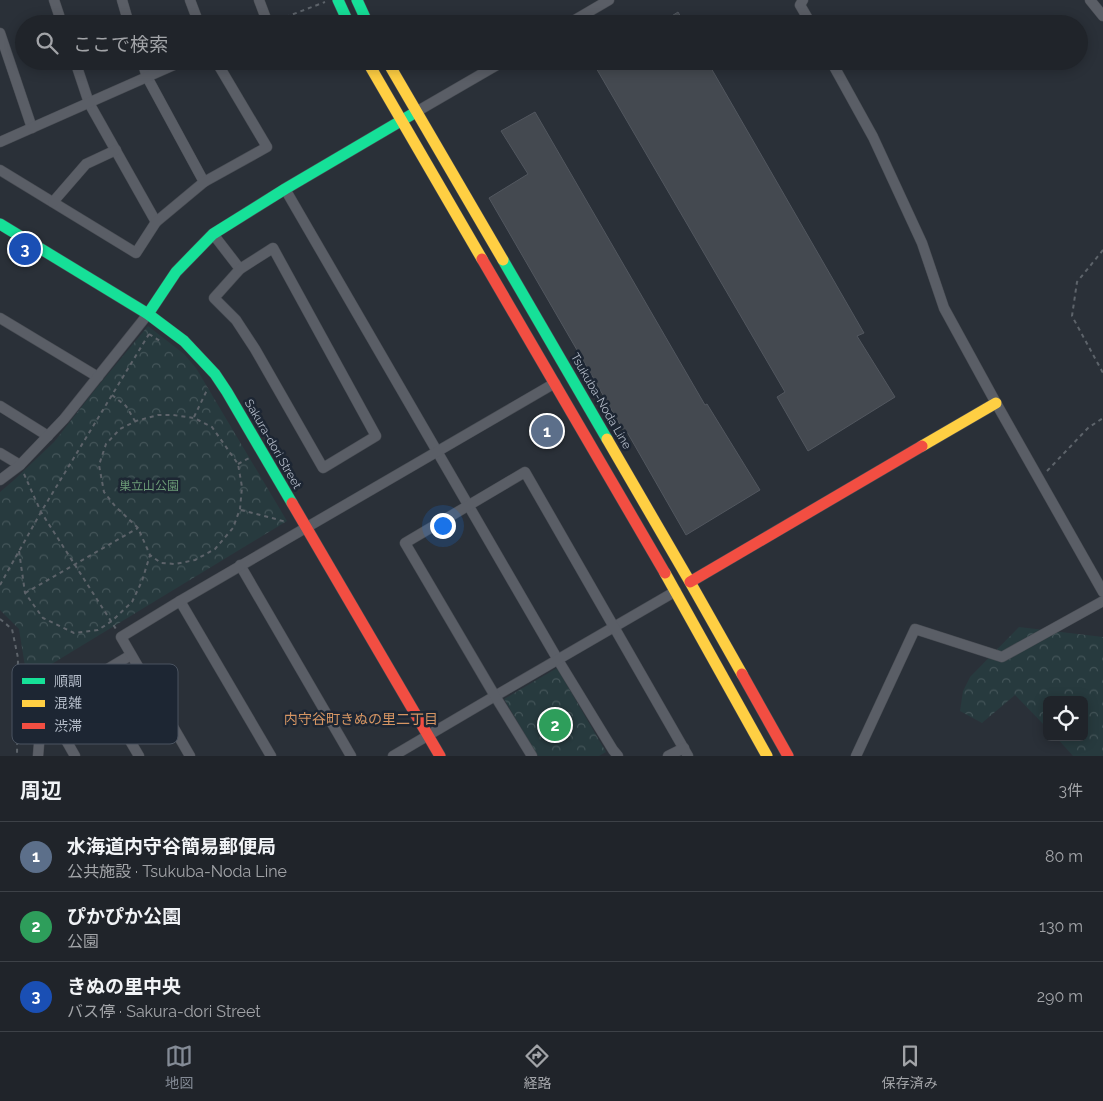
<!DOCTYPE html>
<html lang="ja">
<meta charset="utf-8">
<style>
:root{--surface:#20242a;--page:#282c32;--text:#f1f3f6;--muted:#a2a4a8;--line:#3d4147;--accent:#848b96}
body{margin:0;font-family:Raleway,"Noto Sans JP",sans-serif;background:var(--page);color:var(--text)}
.controls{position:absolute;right:15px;bottom:15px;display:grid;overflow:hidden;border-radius:8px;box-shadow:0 2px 12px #0003}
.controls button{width:45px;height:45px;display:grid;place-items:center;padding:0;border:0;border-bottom:1px solid var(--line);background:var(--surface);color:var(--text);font:25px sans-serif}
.you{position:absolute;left:442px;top:525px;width:18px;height:18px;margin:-12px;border:4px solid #fff;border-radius:50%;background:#1a73e8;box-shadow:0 0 0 8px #1a73e833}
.badge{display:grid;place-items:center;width:32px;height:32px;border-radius:50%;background:var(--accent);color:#fff;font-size:16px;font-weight:700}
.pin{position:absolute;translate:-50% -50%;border:2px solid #fff;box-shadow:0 1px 5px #0006}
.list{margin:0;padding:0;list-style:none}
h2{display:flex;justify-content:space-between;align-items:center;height:65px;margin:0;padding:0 20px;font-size:21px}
h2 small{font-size:16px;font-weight:400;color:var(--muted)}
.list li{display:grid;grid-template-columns:32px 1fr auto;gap:15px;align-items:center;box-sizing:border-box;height:70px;padding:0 20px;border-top:1px solid var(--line)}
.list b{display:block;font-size:19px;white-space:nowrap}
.list p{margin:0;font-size:16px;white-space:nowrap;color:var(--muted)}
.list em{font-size:16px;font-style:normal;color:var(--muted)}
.icon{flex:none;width:28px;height:28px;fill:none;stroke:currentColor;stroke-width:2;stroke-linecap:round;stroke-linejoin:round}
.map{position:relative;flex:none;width:1103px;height:756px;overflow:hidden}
.search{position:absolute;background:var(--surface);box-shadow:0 2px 12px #0003;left:15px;right:15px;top:15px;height:55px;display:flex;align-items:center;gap:12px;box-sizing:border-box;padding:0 18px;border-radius:28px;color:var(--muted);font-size:19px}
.sheet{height:275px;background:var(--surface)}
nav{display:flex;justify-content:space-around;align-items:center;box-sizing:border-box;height:70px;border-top:1px solid var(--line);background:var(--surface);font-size:14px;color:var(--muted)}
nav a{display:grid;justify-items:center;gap:2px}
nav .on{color:var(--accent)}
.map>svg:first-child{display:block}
</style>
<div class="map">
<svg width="1103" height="756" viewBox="0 0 1103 756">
<defs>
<pattern id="forest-crowns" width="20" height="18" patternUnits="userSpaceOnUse" patternTransform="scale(1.25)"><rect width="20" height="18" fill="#273a3e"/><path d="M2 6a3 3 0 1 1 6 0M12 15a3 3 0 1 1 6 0" fill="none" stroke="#445559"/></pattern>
</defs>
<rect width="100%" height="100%" fill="#2a3038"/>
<g fill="url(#forest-crowns)">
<polygon points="148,326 184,354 196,368 287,521 27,679 19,629 0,610 0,492 14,480 54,442 98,386"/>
<polygon points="1019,627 1103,637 1103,756 1073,756 1056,737 1084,737 1084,700 1047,700 1047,728 1015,695 982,723 960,711 963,691 970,677"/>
<polygon points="557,668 606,752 599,756 538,756 504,699"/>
</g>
<g fill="#444950" stroke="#52575f">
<polygon points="678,12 685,24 659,24"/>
<polygon points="592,61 707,61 864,333 857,336 895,397 808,451 777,397 785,392"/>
<polygon points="535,112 705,405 707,404 760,490 686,535 627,432 625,433 489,198 528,174 501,131"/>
</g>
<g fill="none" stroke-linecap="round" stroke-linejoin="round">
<g stroke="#484c53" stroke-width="11">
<g id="street">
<polyline points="54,0 62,24"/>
<polyline points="122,0 129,24"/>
<polyline points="190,0 199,24"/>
<polyline points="259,0 268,24"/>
<polyline points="803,0 800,5 811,24"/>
<polyline points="1090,0 1103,16"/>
<polyline points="568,24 609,0"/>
<polyline points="0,33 32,128"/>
<polyline points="75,61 89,103 156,222"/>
<polyline points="142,61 147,77 204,182"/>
<polyline points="831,61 873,137 922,243 944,308 996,403 1103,592"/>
<polyline points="416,112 504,61"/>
<polyline points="0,142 183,61"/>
<polyline points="0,170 136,253 156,222 204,182 267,147 216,61"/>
<polyline points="285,189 558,660 613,750 618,756"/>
<polyline points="53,202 86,164 116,150"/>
<polyline points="213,234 240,269"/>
<polygon points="273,248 376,436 323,468 255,349 236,320 214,298 240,269"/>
<polyline points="0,318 98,377"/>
<polyline points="0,406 48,436"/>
<polyline points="0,453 20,465"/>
<polyline points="0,480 20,465 64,419 148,314"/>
<polyline points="240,565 351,756"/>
<polyline points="180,601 271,756"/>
<polyline points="93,678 139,756"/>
<polyline points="46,705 75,756"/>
<polyline points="38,756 42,708 131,655"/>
<polyline points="190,756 121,637 180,601 555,383"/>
<polyline points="393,756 495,696 676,591"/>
<polyline points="532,756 495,696 405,543 525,472 688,756"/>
<polyline points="668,756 684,748"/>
<polyline points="856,756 915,629 1002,657 1103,601"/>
</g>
</g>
<g stroke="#484c53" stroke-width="12">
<g id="fast">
<polyline points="338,0 349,24"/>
<polyline points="357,0 368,24"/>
<polyline points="0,224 148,314 184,341 215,374 227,392 292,503"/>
<polyline points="503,260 607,439"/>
<polyline points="148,314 176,272 213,234 285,189 416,112"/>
</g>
</g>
<g stroke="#484c53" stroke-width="12">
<g id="slow">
<polyline points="367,61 482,259"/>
<polyline points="387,61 503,260"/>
<polyline points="607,439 690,582 742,674"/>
<polyline points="922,446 996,403"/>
<polyline points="665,573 767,756"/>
</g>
</g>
<g stroke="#484c53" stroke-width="12">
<g id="jam">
<polyline points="482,259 665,573"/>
<polyline points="292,503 440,756"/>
<polyline points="690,582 922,446"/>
<polyline points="742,674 788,756"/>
</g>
</g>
<g stroke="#5d636a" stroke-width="2" stroke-dasharray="4 4" stroke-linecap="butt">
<polyline points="278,20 325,2"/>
<polyline points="1103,250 1077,282 1072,316 1103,373"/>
<polyline points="149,334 160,341"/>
<polyline points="112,395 126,406 135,421"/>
<polyline points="194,417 208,388"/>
<polyline points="238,464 251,457"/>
<polyline points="1047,471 1088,428 1103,418"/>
<polyline points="24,474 41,512 116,629"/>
<polyline points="241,510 287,522"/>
<polyline points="19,551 25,593 43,618 74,633 98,630 112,621 132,602 142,581 150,555 138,528 115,506 104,492 99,465 106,444 120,429 136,421 158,415 173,415 194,418 212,427 238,464 242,487 240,509 233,528 215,549 195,560 175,564 161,563 150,555"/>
<polyline points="0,585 41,512 149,334 149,331"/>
<polyline points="25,593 138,528"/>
<polyline points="0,619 12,629 18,658 17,756"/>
</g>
<use href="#street" stroke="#5a5e66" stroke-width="10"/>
<use href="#fast" stroke="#16e098" stroke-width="11"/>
<use href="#slow" stroke="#ffcf43" stroke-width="11"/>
<use href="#jam" stroke="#f24e42" stroke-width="11"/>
</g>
<g text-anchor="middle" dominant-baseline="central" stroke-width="5" stroke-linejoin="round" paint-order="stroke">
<g font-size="12" fill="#b4bcc9" stroke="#1d2633">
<text transform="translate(601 401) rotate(60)">Tsukuba-Noda Line</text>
<text transform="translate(273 444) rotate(60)">Sakura-dori Street</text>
</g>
<g font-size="12" fill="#6b9a76" stroke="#1d2633">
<text x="149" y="486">巣立山公園</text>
</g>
<g font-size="14" fill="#d59563" stroke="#1d2633">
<text x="361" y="719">内守谷町きぬの里二丁目</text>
</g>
</g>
<rect x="12" y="664" width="166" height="80" rx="8" fill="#1d2633" stroke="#4a5360" stroke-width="1"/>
<rect x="22" y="678" width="23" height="6" fill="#16e098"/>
<rect x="22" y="700" width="23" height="7" fill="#ffcf43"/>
<rect x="22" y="723" width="23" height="6" fill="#f24e42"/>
<g font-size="14" fill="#b4bcc9">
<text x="54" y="686">順調</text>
<text x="54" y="708">混雑</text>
<text x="54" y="731">渋滞</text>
</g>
</svg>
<div class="controls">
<button><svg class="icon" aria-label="locate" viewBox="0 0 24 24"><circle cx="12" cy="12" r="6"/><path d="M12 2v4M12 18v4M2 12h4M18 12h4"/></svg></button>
</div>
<div class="you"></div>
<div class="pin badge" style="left:547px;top:431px;background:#5c6f8a">1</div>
<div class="pin badge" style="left:555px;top:725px;background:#2e9e5b">2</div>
<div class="pin badge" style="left:25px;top:249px;background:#1a4fb4">3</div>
<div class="search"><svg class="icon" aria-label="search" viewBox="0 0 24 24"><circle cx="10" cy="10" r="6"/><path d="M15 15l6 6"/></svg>ここで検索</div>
</div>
<section class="sheet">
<h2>周辺<small>3件</small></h2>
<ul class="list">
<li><span class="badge" style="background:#5c6f8a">1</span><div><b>水海道内守谷簡易郵便局</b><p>公共施設 · Tsukuba-Noda Line</p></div><em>80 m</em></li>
<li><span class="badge" style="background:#2e9e5b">2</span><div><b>ぴかぴか公園</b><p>公園</p></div><em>130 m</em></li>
<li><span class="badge" style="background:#1a4fb4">3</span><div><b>きぬの里中央</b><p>バス停 · Sakura-dori Street</p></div><em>290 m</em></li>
</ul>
</section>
<nav>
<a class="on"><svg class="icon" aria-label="map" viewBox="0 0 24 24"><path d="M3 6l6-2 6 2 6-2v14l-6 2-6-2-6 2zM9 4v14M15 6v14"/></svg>地図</a>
<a><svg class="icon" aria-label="directions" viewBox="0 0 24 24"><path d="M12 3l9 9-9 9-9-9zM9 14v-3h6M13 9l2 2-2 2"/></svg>経路</a>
<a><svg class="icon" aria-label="saved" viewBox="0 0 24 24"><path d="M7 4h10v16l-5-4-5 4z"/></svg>保存済み</a>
</nav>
